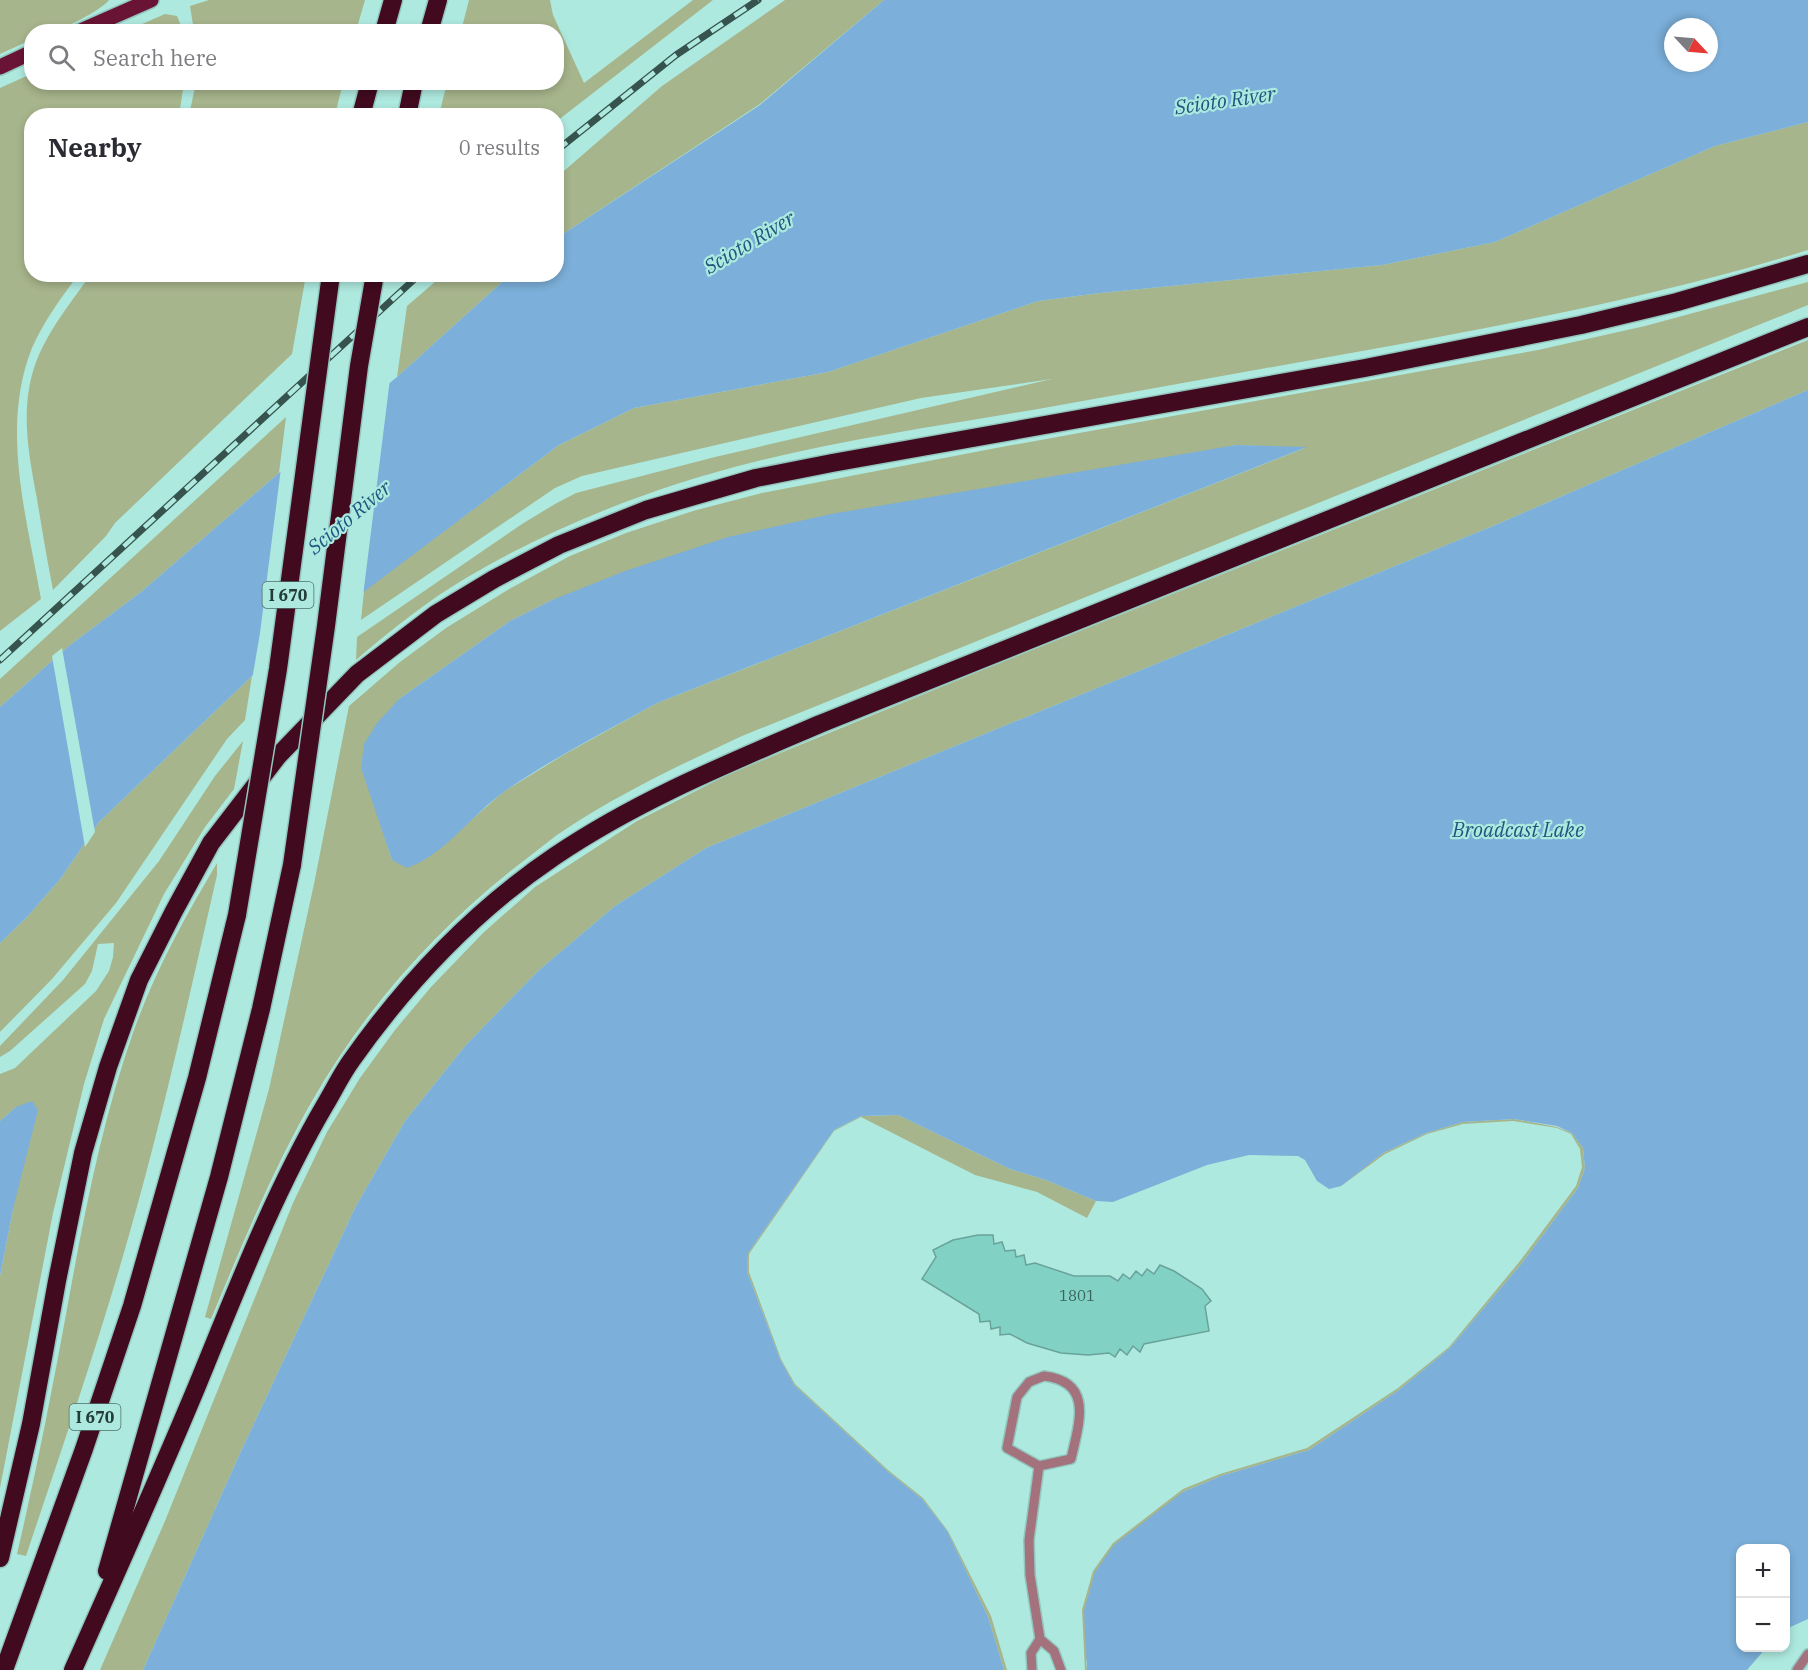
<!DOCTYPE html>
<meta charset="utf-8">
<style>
:root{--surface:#fff;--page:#f7f7f7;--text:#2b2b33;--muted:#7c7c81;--line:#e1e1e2}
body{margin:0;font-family:"IBM Plex Serif",serif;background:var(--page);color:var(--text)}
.controls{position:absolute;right:18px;bottom:18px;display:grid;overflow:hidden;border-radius:12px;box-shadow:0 3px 9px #0003}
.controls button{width:54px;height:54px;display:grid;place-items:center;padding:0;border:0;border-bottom:2px solid var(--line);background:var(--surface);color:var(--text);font:30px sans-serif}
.compass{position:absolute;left:1664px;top:18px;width:54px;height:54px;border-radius:50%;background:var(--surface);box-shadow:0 3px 9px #0003;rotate:116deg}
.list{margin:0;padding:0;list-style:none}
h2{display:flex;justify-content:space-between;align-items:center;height:78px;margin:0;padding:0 24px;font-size:26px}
h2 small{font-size:20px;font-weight:400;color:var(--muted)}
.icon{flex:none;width:33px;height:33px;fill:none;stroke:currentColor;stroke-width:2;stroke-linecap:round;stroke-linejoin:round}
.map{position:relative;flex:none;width:1808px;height:1670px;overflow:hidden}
.search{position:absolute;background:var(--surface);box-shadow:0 3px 9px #0003;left:24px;top:24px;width:540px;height:66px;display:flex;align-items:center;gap:15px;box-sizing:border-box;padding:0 21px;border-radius:24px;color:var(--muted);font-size:22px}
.panel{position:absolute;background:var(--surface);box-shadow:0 3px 9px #0003;left:24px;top:108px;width:540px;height:174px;border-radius:24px}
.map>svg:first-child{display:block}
</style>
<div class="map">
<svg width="1808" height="1670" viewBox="0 0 1808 1670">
<rect width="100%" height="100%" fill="#aee9df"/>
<g fill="#a7b58c" fill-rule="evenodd">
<path d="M0,0h109c-9,11 -45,29 -58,32 -6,0 -13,0 -19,0l-1,8 -31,14z"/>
<polygon points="209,0 365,0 356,31 194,31 190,6"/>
<polygon points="469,0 550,0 553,15 584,83 693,0 713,0 557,121 556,116 439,115 447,83 556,82 556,32 461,31"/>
<polygon points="785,0 884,0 760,104 557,238 557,177 662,86"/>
<polygon points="165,14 177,16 183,31 126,31"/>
<path d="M31,74l1,8 152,1 -5,32 -147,1v158l46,1c-17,23 -34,46 -46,73 -32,80 -5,170 9,251l-41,32v-543z"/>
<polygon points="196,83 196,82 343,83 335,115 189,115"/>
<path d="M1808,122v128c-137,43 -278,70 -418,96 -108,19 -216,39 -324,58 -106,19 -213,33 -316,59 -99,25 -196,63 -284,115 -39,23 -75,52 -110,82l1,-23 165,-113 33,-20 21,-11 139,-36 337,-78 -131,19 -339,78 -27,12 -194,132 3,-29 195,-146 75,-37 194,-36 210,-71 62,-8 282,-28 113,-23 220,-96z"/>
<path d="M91,274l215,1 -14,79 -177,169 -9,13 -53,54c-6,-30 -11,-61 -16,-91 -8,-43 -17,-87 -3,-131 11,-34 36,-64 57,-94z"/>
<polygon points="443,275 510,275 397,377 407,306"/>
<path d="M1808,282v23l-1066,431c-60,28 -120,56 -176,93 -13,8 -24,18 -36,27 -88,66 -163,149 -218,245 -40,70 -70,144 -101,218l-6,-2 64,-228 45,-205 35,-178 51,-44 46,-34 65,-40 59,-32 56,-23 67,-22 69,-18 234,-45 542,-98 107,-24zM1236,445l69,3 -648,255 -92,51 -62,38 -60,53 -51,15 -10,-31 17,-130 111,-78 42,-21z"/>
<polygon points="1808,340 1808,390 1493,526 706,848 615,906 538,971 465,1046 405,1121 356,1206 242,1449 143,1670 100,1670 165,1521 293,1203 327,1132 360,1078 395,1030 431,987 483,933 535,887 637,821 729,774 980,671"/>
<polygon points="286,417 279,473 141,592 70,645 0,707 0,679"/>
<polygon points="252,676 245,720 227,739 116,903 52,979 0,1032 0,943 27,917 61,878 99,822"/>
<polygon points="243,741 234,789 205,827 164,894 104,1019 84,1084 53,1213 0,1488 0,1276 13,1209 16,1107 0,1121 0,1074 15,1068 96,991 109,971 113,957 114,943 98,944 92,971 85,984 10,1051 0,1057 0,1046 63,980 159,861 215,776"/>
<path d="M217,863v12c-27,118 -53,237 -86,353 -31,111 -69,220 -105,328l-9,-2c19,-81 35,-163 50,-245 17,-94 35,-189 67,-279 21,-59 51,-113 83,-167z"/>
<polygon points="898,1115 1010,1169 1046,1180 1096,1201 1087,1218 1037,1192 975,1175 861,1117 834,1131 749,1254 749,1272 781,1359 795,1384 888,1470 923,1498 948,1531 991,1616 1007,1670 1004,1670 988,1617 947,1531 922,1499 887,1471 794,1385 780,1359 747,1272 748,1253 834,1130 861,1116"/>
<polygon points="1514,1119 1557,1127 1572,1133 1583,1148 1585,1168 1578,1188 1522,1263 1450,1348 1399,1390 1309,1450 1221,1476 1183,1492 1086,1661 1087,1670 1085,1670 1082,1610 1093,1571 1113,1543 1183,1489 1220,1474 1307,1448 1398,1388 1449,1347 1520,1261 1576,1186 1582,1167 1580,1149 1571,1134 1557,1128 1513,1121 1463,1124 1427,1134 1385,1154 1341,1186 1329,1189 1317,1181 1329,1189 1340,1186 1383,1153 1426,1133 1463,1122"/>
</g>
<g fill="#7cafd9" fill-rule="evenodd">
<path d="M884,0h924v122l-93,24 -220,96 -113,23 -282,28 -62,8 -210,71 -194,36 -75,37 -307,231 -153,146 -38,56 -34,39 -27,26v-236l70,-62 71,-53 138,-119 118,-96 113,-102 46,-1 1,-36 203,-133zM1673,27h36v36h-36z"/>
<polygon points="1808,390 1808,1619 1786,1629 1786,1548 1740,1548 1740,1648 1766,1648 1747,1670 1087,1670 1084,1611 1095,1572 1114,1545 1183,1492 1221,1476 1309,1450 1399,1390 1450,1348 1522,1263 1578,1188 1585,1168 1583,1148 1572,1133 1557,1126 1514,1119 1463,1122 1426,1133 1383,1153 1341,1186 1329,1189 1317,1181 1305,1160 1298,1156 1249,1155 1207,1165 1113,1202 1096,1201 1046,1180 1010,1169 898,1115 861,1116 834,1130 748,1253 747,1272 780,1359 794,1385 887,1471 922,1499 947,1531 988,1617 1004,1670 143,1670 242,1449 356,1206 405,1121 465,1046 538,971 615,906 706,848 1493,526"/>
<path d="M1236,445l71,2 -650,256c-51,28 -104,55 -152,88 -34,24 -59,63 -98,77l-15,-8 -31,-92 3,-24 13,-21 22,-24 111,-78 42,-21 73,-29 103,-34 103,-23z"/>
<polygon points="32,1101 38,1110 13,1209 0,1276 0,1121 16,1107"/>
</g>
<g fill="#aee9df">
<polygon points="390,379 363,596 252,680 260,633 281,468"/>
<polygon points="62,648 95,832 85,847 52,656"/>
</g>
<polygon fill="#81d2c5" stroke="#69a299" stroke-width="1.5" points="978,1235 993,1235 994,1244 1002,1242 1005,1251 1015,1250 1016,1257 1024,1255 1026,1265 1035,1263 1074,1276 1110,1276 1118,1281 1123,1274 1130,1279 1136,1271 1142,1276 1147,1269 1154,1274 1160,1265 1174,1271 1202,1289 1211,1301 1205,1306 1209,1331 1144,1344 1140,1352 1133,1346 1127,1355 1120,1349 1115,1357 1109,1353 1088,1355 1061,1353 1027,1343 1010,1334 1000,1335 1000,1327 991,1329 990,1321 980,1322 979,1314 922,1279 936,1257 933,1250 953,1240"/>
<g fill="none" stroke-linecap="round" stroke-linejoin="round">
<g stroke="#92c6be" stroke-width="12">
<g id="lane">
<path d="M1044,1376c50,6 35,47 27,83l-32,7 -32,-18 10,-51 12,-15z"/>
<polyline points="1039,1466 1029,1540 1030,1575 1040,1639 1054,1651 1061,1670"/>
<polyline points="1032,1670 1031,1653 1040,1639"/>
<polyline points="1797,1670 1808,1654"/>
</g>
</g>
<g stroke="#92c6be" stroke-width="18">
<g id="primary">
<polyline points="78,32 151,0"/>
<polyline points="0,67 32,52"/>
</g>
</g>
<g stroke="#92c6be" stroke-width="21">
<g id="highway">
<polyline points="384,32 393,0"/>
<polyline points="429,32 438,0"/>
<polyline points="361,116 370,82"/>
<polyline points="407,116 414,82"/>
<polyline points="0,1558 31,1424 57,1281 83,1153 108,1067 139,980 174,911 211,843 278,756 357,674 436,614 494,579 559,545 646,510 756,478 832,463 1365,368 1581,325 1677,302 1808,264"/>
<polyline points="107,1571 219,1177 261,1009 292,865"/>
<polyline points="4,1670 84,1449 132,1306 197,1078 237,915"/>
<path d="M73,1670c42,-94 84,-188 124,-284 39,-95 76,-192 128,-281 9,-15 16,-30 26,-44 55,-78 124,-151 204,-205 83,-56 174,-93 265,-132l988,-397"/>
</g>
</g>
<use href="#lane" stroke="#a3727d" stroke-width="9"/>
<use href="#primary" stroke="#691434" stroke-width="15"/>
<use href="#highway" stroke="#410a1f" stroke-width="18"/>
<g stroke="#36534e" stroke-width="7">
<g id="rail">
<polyline points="556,151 676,55 758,0"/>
<polyline points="0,660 420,274"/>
</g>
</g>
<use href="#rail" stroke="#aee9df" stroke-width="4.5" stroke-dasharray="14" stroke-linecap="butt"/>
<g stroke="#92c6be" stroke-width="21" stroke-linecap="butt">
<g id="highway-bridge">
<polyline points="292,865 326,626 359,366 375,274"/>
<polyline points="237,915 278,669 331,274"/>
</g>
</g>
<use href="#highway-bridge" stroke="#410a1f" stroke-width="18"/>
</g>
<g text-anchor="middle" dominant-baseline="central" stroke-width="4.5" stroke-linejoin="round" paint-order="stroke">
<g font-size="15" fill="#3b625b">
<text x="1077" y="1295">1801</text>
</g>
<g fill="#aee9df" stroke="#4d706a" stroke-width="1.5">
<rect x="262.5" y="582" width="51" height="26" rx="4.5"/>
<rect x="69.5" y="1404" width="51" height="26" rx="4.5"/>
</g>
<g font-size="16" font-weight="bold" fill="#243c38">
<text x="288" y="595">I 670</text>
<text x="95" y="1417">I 670</text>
</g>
<g font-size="20" font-style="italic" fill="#1d577f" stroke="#aee9df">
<text transform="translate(1225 100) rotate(-8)">Scioto River</text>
<text transform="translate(749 242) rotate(-31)">Scioto River</text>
<text transform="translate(349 517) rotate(-40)">Scioto River</text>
<text x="1518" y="829">Broadcast Lake</text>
</g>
</g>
</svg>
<div class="controls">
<button>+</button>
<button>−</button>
</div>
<svg class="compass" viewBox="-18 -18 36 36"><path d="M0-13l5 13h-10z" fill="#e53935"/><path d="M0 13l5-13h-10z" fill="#7c7c81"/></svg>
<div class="search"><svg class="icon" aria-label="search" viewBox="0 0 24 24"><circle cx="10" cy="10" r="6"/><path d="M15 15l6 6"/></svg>Search here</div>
<section class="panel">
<h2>Nearby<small>0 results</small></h2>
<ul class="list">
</ul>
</section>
</div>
